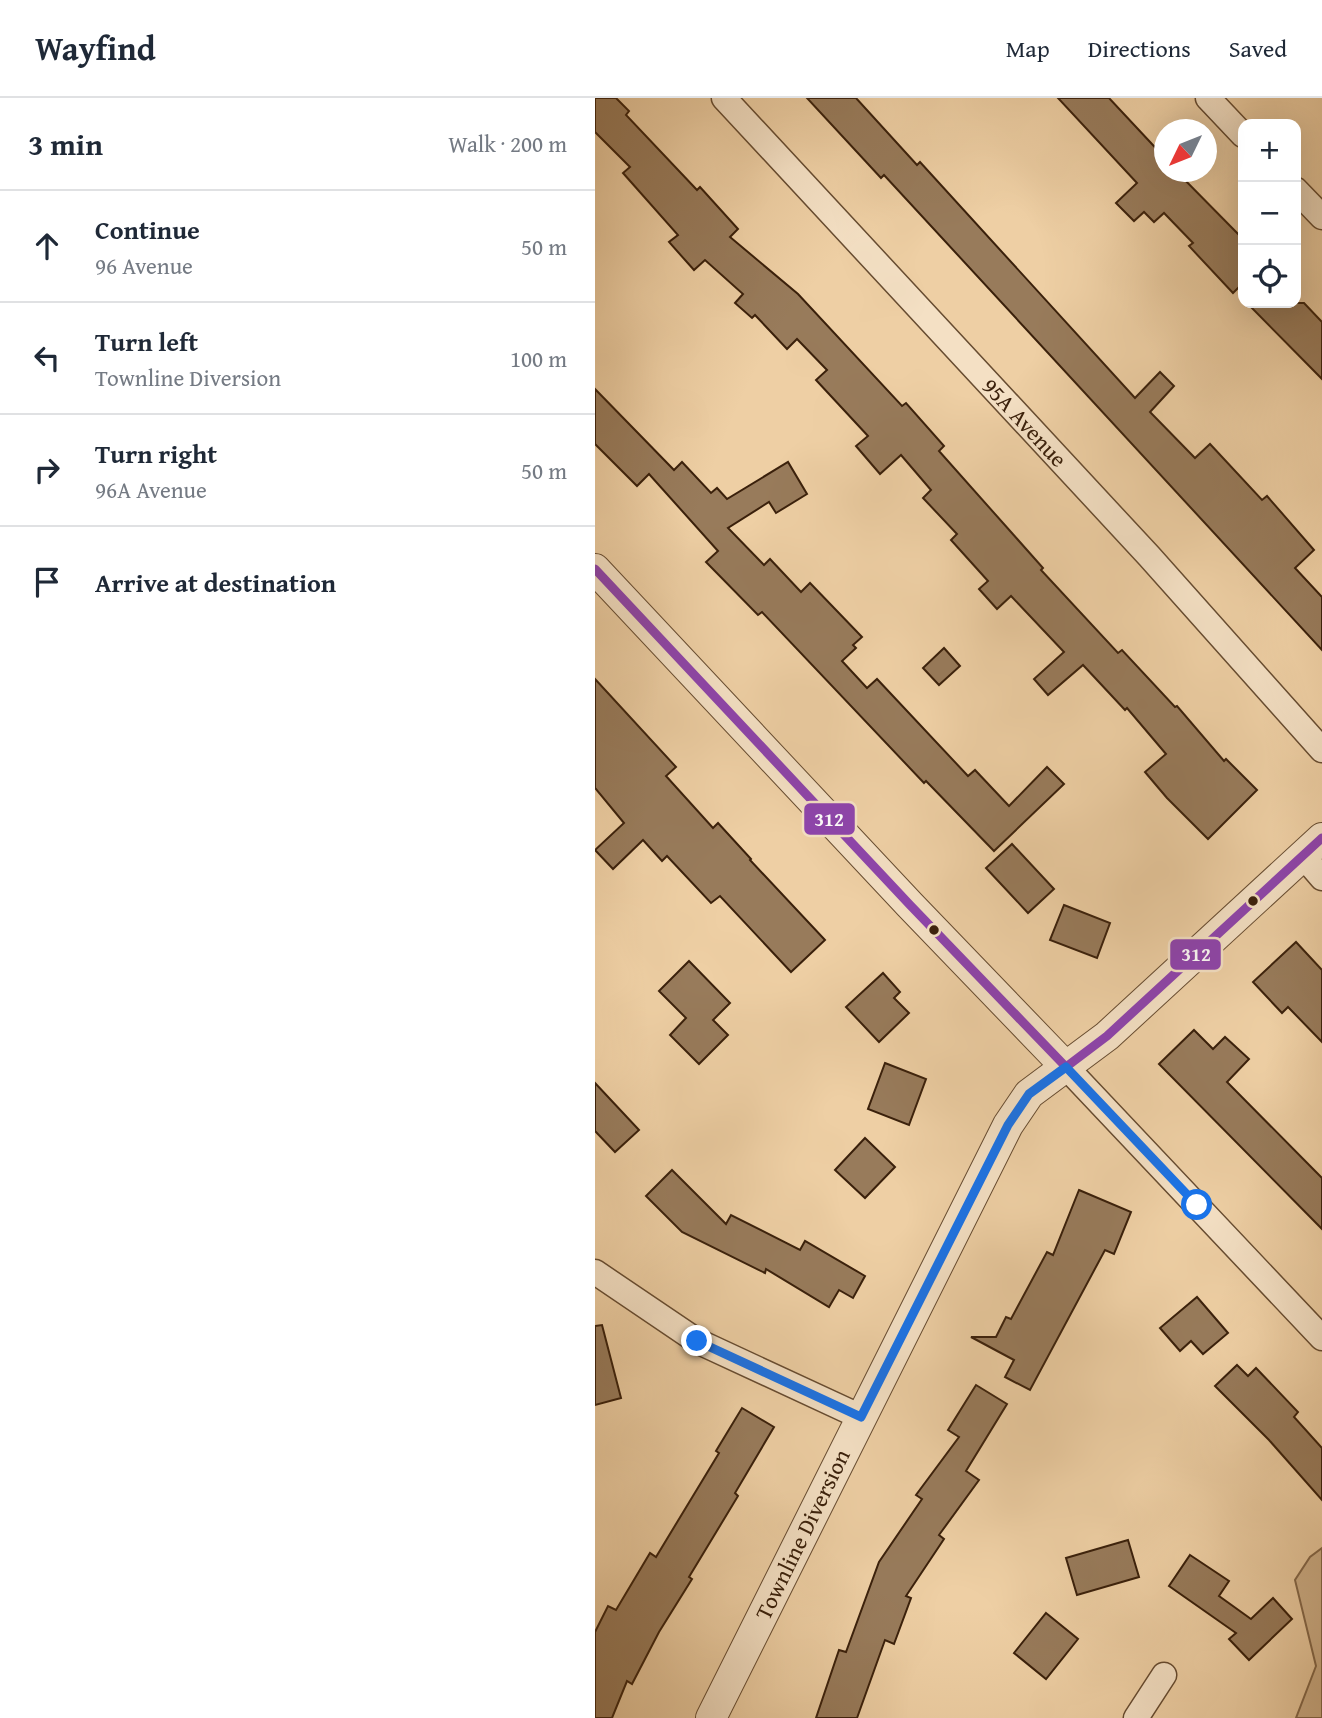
<!DOCTYPE html>
<meta charset="utf-8">
<style>
:root{--surface:#fff;--page:#f2f2f3;--text:#1f2937;--muted:#747a83;--line:#e0e1e3}
body{margin:0;font-family:"Gentium Book Plus",serif;background:var(--page);color:var(--text)}
.controls{position:absolute;right:21px;top:21px;display:grid;overflow:hidden;border-radius:14px;box-shadow:0 7px 28px #0002}
.controls button{width:63px;height:63px;display:grid;place-items:center;padding:0;border:0;border-bottom:2px solid var(--line);background:var(--surface);color:var(--text);font:35px sans-serif}
.compass{position:absolute;left:559px;top:21px;width:63px;height:63px;border-radius:50%;background:var(--surface);box-shadow:0 7px 28px #0002;rotate:227deg}
.stop{position:absolute;width:21px;height:21px;margin:-16px;border:5px solid #1a73e8;border-radius:50%;background:#fff}
.stop.end{background:#1a73e8;border-color:#fff;box-shadow:0 2px 7px #0008}
.list{margin:0;padding:0;list-style:none}
h2{display:flex;justify-content:space-between;align-items:center;height:91px;margin:0;padding:0 28px;font-size:30px}
h2 small{font-size:23px;font-weight:400;color:var(--muted)}
.list li{display:grid;grid-template-columns:46px 1fr auto;gap:21px;align-items:center;box-sizing:border-box;height:112px;padding:0 28px;border-top:2px solid var(--line)}
.list b{display:block;font-size:26px;white-space:nowrap}
.list p{margin:0;font-size:23px;white-space:nowrap;color:var(--muted)}
.list em{font-size:23px;font-style:normal;color:var(--muted)}
.icon{flex:none;width:38px;height:38px;fill:none;stroke:currentColor;stroke-width:2;stroke-linecap:round;stroke-linejoin:round}
.map{position:relative;flex:none;width:727px;height:1620px;overflow:hidden}
header{display:flex;align-items:center;gap:42px;box-sizing:border-box;height:98px;padding:0 35px;background:var(--surface);border-bottom:2px solid var(--line)}
header strong{font-size:33px}
nav{display:flex;gap:38px;margin-inline-start:auto;font-size:24px}
main{display:flex}
aside{flex:1;background:var(--surface)}
.map>svg:first-child{display:block}
</style>
<header>
<strong>Wayfind</strong>
<nav><a>Map</a><a>Directions</a><a>Saved</a></nav>
</header>
<main>
<aside>
<h2>3 min<small>Walk · 200 m</small></h2>
<ul class="list">
<li><svg class="icon" aria-label="ahead" viewBox="0 0 24 24"><path d="M12 20V5M6 11l6-6 6 6"/></svg><div><b>Continue</b><p>96 Avenue</p></div><em>50 m</em></li>
<li><svg class="icon" aria-label="left" viewBox="0 0 24 24"><path d="M17 20v-9H6M10 6l-5 5 5 5"/></svg><div><b>Turn left</b><p>Townline Diversion</p></div><em>100 m</em></li>
<li><svg class="icon" aria-label="right" viewBox="0 0 24 24"><path d="M7 20v-9h11M14 6l5 5-5 5"/></svg><div><b>Turn right</b><p>96A Avenue</p></div><em>50 m</em></li>
<li><svg class="icon" aria-label="arrive" viewBox="0 0 24 24"><path d="M6 21V4h12l-3 4 3 4H6"/></svg><div><b>Arrive at destination</b></div></li>
</ul>
</aside>
<div class="map">
<svg width="727" height="1620" viewBox="0 0 727 1620">
<rect width="100%" height="100%" fill="#eecfa4"/>
<filter id="stains"><feTurbulence type="fractalNoise" baseFrequency=".00286" numOctaves="4"/><feColorMatrix values="0 0 0 0 .2 0 0 0 0 .09 0 0 0 0 .02 0 0 0 .5 -.17"/></filter>
<radialGradient id="worn" r=".72"><stop offset=".6" stop-color="#630" stop-opacity="0"/><stop offset="1" stop-color="#630" stop-opacity=".3"/></radialGradient>
<polygon fill="#cfb18a" stroke="#84684a" stroke-width="2" points="727,1450 727,1620 701,1620 721,1568 700,1482 715,1459"/>
<g fill="#987b5b" stroke="#3a200b" stroke-width="2">
<polygon points="0,0 21,0 34,13 31,17 102,92 105,89 143,131 135,139 203,196 307,308 311,305 349,348 344,353 448,470 446,472 523,555 527,552 580,609 582,608 629,663 631,661 662,692 613,741 572,700 550,674 571,656 532,610 530,612 488,567 453,597 439,581 469,554 416,498 402,511 384,491 393,483 356,442 362,436 328,400 336,392 306,357 285,376 261,348 273,338 221,282 232,272 202,241 192,251 160,217 157,220 140,205 148,196 110,162 99,172 74,144 83,137 28,75 35,69 0,34"/>
<polygon points="212,0 261,0 322,67 325,64 540,300 565,274 579,288 555,314 600,360 615,346 667,402 672,398 719,452 700,470 727,499 727,552 289,77 286,80"/>
<polygon points="463,0 514,0 570,60 570,74 582,74 648,141 648,185 638,195 594,148 598,145 569,115 559,124 549,114 539,123 521,105 542,85"/>
<polygon points="652,205 709,205 727,224 727,281"/>
<polygon points="0,291 79,372 87,364 116,395 122,390 132,401 193,364 212,396 181,415 174,404 133,430 169,467 175,461 206,494 215,485 267,539 258,547 261,550 247,563 272,590 282,581 373,678 380,672 414,708 452,669 469,686 399,753 331,683 329,685 167,514 163,517 111,464 123,453 54,376 42,388 0,346"/>
<polygon points="349,550 365,568 344,587 328,570"/>
<polygon points="0,581 81,669 71,678 118,730 123,725 156,761 155,762 230,842 196,874 125,798 116,805 72,758 67,763 48,742 18,771 0,752 29,725 0,690"/>
<polygon points="417,746 459,791 433,815 391,770"/>
<polygon points="469,807 515,825 502,860 455,842"/>
<polygon points="701,844 727,872 727,944 693,909 687,915 658,884"/>
<polygon points="94,863 135,905 118,922 133,937 104,966 75,937 91,920 64,893"/>
<polygon points="288,875 305,894 299,900 314,915 284,944 251,909"/>
<polygon points="599,932 618,951 630,939 654,961 632,984 727,1080 727,1131 564,966"/>
<polygon points="290,965 331,981 314,1027 273,1011"/>
<polygon points="0,985 44,1032 20,1054 0,1033"/>
<polygon points="270,1040 300,1069 270,1100 240,1072"/>
<polygon points="77,1072 131,1126 136,1117 205,1152 210,1143 270,1178 258,1200 244,1192 234,1209 171,1171 170,1175 87,1134 51,1098"/>
<polygon points="484,1092 536,1114 519,1156 510,1152 435,1292 410,1279 419,1262 376,1239 401,1239 411,1219 416,1221 452,1154 458,1157"/>
<polygon points="602,1199 633,1235 608,1256 596,1243 585,1253 565,1230"/>
<polygon points="7,1227 26,1300 0,1307 0,1228"/>
<polygon points="642,1267 653,1278 661,1270 703,1314 699,1319 727,1350 727,1402 674,1342 620,1288"/>
<polygon points="381,1287 412,1306 371,1373 384,1382 344,1437 349,1441 311,1498 316,1500 299,1546 290,1542 262,1620 221,1620 244,1552 251,1554 284,1464 327,1401 321,1397 364,1339 353,1332"/>
<polygon points="147,1310 179,1329 140,1395 143,1398 94,1479 97,1481 64,1534 37,1586 32,1583 17,1620 0,1620 0,1534 13,1508 21,1512 55,1455 61,1459 124,1355 121,1353"/>
<polygon points="533,1442 544,1479 482,1497 471,1460"/>
<polygon points="595,1457 634,1483 624,1498 656,1521 678,1500 697,1521 654,1562 634,1541 641,1535 574,1488"/>
<polygon points="451,1515 483,1541 451,1581 419,1555"/>
</g>
<g fill="none" stroke-linecap="round" stroke-linejoin="round">
<g stroke="#674c31" stroke-width="27">
<g id="minor">
<polyline points="129,0 554,458 727,652"/>
<polyline points="613,0 648,37"/>
<polyline points="701,92 727,119"/>
<polyline points="708,758 727,780"/>
<polyline points="471,969 727,1240"/>
<polyline points="0,1174 102,1243 266,1319"/>
<polyline points="541,1620 569,1577"/>
</g>
</g>
<g stroke="#674c31" stroke-width="32">
<g id="tertiary">
<polyline points="0,471 315,807 471,969"/>
<polyline points="116,1620 413,1027 434,996 512,938 727,740"/>
</g>
</g>
<use href="#minor" stroke="#f4e0c4" stroke-width="24"/>
<use href="#tertiary" stroke="#f4e0c4" stroke-width="30"/>
<g stroke="#f4e0c4" stroke-width="14">
<g id="bus-1">
<polyline points="0,471 315,807 471,969"/>
<polyline points="471,969 512,938 727,740"/>
</g>
</g>
<use href="#bus-1" stroke="#8e44ad" stroke-width="9"/>
</g>
<g fill="none" stroke-linecap="round" stroke-linejoin="round">
<polyline stroke="#1a73e8" stroke-width="9" points="102,1243 266,1319 413,1027 434,996 471,969 602,1107"/>
</g>
<g fill="#3a200b" stroke="#f4e0c4" stroke-width="2.5">
<circle cx="658" cy="803" r="6"/>
<circle cx="339" cy="832" r="6"/>
</g>
<g text-anchor="middle" dominant-baseline="central" stroke-width="5" stroke-linejoin="round" paint-order="stroke">
<g font-size="23" fill="#3a200b" stroke="#f4e0c4">
<text transform="translate(430 324) rotate(47)">95A Avenue</text>
<text transform="translate(207 1436) rotate(-64)">Townline Diversion</text>
</g>
</g>
<g stroke="#f4e0c4" stroke-width="2.5">
<rect x="208" y="704" width="53" height="34" rx="7" fill="#8e44ad"/>
<rect x="574" y="840" width="53" height="33" rx="7" fill="#8e44ad"/>
</g>
<g font-size="19" text-anchor="middle" font-weight="bold" fill="#fff">
<text x="234" y="728">312</text>
<text x="601" y="863">312</text>
</g>
<rect width="100%" height="100%" filter="url(#stains)"/>
<rect width="100%" height="100%" fill="url(#worn)"/>
</svg>
<div class="controls">
<button>+</button>
<button>−</button>
<button><svg class="icon" aria-label="locate" viewBox="0 0 24 24"><circle cx="12" cy="12" r="6"/><path d="M12 2v4M12 18v4M2 12h4M18 12h4"/></svg></button>
</div>
<svg class="compass" viewBox="-18 -18 36 36"><path d="M0-13l5 13h-10z" fill="#e53935"/><path d="M0 13l5-13h-10z" fill="#747a83"/></svg>
<div class="stop" style="left:602px;top:1107px"></div>
<div class="stop end" style="left:102px;top:1243px"></div>
</div>
</main>
